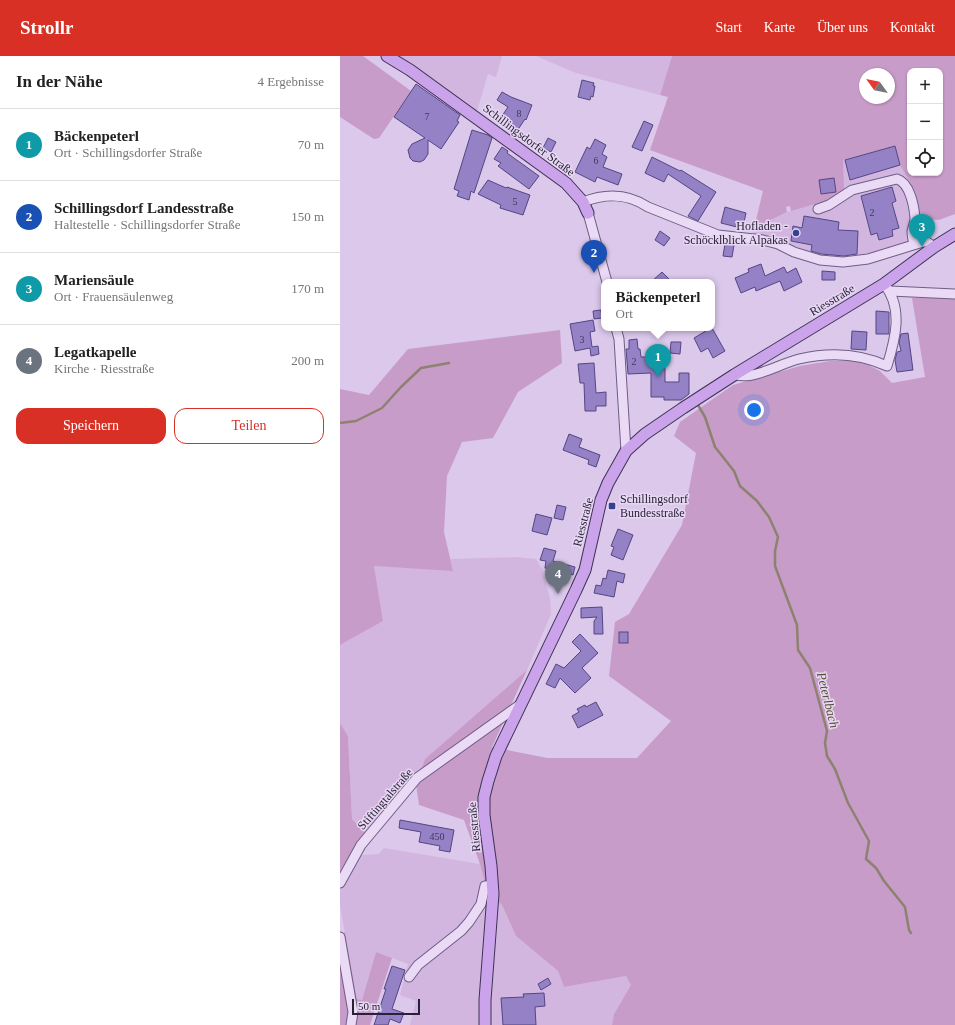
<!DOCTYPE html>
<html lang="de">
<meta charset="utf-8">
<style>
:root{--surface:#fff;--page:#f2f2f2;--text:#222;--muted:#767676;--line:#e0e0e0;--accent:#d93025}
body{margin:0;font-family:"Times New Roman",serif;background:var(--page);color:var(--text)}
.controls{position:absolute;right:12px;top:12px;display:grid;overflow:hidden;border-radius:8px;box-shadow:0 1px 3px #0004}
.controls button{width:36px;height:36px;display:grid;place-items:center;padding:0;border:0;border-bottom:1px solid var(--line);background:var(--surface);color:var(--text);font:20px sans-serif}
.compass{position:absolute;left:519px;top:12px;width:36px;height:36px;border-radius:50%;background:var(--surface);box-shadow:0 1px 3px #0004;rotate:303deg}
.scale{position:absolute;left:12px;bottom:10px;width:68px;box-sizing:border-box;padding-left:4px;border:2px solid #282137;border-top:0;font-size:11px;line-height:14px;white-space:nowrap;color:#282137;-webkit-text-stroke:3px #e7d7f3;paint-order:stroke}
.you{position:absolute;left:414px;top:354px;width:14px;height:14px;margin:-10px;border:3px solid #fff;border-radius:50%;background:#1a73e8;box-shadow:0 0 0 6px #1a73e833}
.badge{display:grid;place-items:center;width:26px;height:26px;border-radius:50%;background:var(--accent);color:#fff;font-size:13px;font-weight:700}
.pin{position:absolute;translate:-50% -33px;filter:drop-shadow(0 1px 2px #0008)}
.pin::after{content:'';position:absolute;top:21px;width:14px;height:12px;background:inherit;clip-path:polygon(0 0,100% 0,50% 100%)}
.popup{position:absolute;left:261px;top:223px;width:114px;height:52px;box-sizing:border-box;display:grid;place-content:center;border-radius:8px;background:var(--surface);filter:drop-shadow(0 1px 3px #0005);font-size:13px;white-space:nowrap;color:var(--muted)}
.popup b{font-size:15px;color:var(--text)}
.popup::after{content:'';position:absolute;left:50%;top:100%;margin-left:-8px;border:8px solid transparent;border-top-color:var(--surface)}
.list{margin:0;padding:0;list-style:none}
h2{display:flex;justify-content:space-between;align-items:center;height:52px;margin:0;padding:0 16px;font-size:17px}
h2 small{font-size:13px;font-weight:400;color:var(--muted)}
.list li{display:grid;grid-template-columns:26px 1fr auto;gap:12px;align-items:center;box-sizing:border-box;height:72px;padding:0 16px;border-top:1px solid var(--line)}
.list b{display:block;font-size:15px;white-space:nowrap}
.list p{margin:0;font-size:13px;white-space:nowrap;color:var(--muted)}
.list em{font-size:13px;font-style:normal;color:var(--muted)}
.actions{display:flex;gap:8px;padding:12px 16px}
.actions a{flex:1;padding:9px 0;border:1px solid var(--accent);border-radius:12px;text-align:center;font-size:14px;color:var(--accent)}
.actions .main{background:var(--accent);color:#fff}
.icon{flex:none;width:22px;height:22px;fill:none;stroke:currentColor;stroke-width:2;stroke-linecap:round;stroke-linejoin:round}
.map{position:relative;flex:none;width:615px;height:969px;overflow:hidden}
header{display:flex;align-items:center;gap:24px;box-sizing:border-box;height:56px;padding:0 20px;background:var(--accent);color:#fff}
header strong{font-size:19px}
nav{display:flex;gap:22px;margin-inline-start:auto;font-size:14px}
main{display:flex}
aside{flex:1;background:var(--surface)}
.map>svg:first-child{display:block}
</style>
<header>
<strong>Strollr</strong>
<nav><a>Start</a><a>Karte</a><a>Über uns</a><a>Kontakt</a></nav>
</header>
<main>
<aside>
<h2>In der Nähe<small>4 Ergebnisse</small></h2>
<ul class="list">
<li><span class="badge" style="background:#0f9aa8">1</span><div><b>Bäckenpeterl</b><p>Ort · Schillingsdorfer Straße</p></div><em>70 m</em></li>
<li><span class="badge" style="background:#1a4fb4">2</span><div><b>Schillingsdorf Landesstraße</b><p>Haltestelle · Schillingsdorfer Straße</p></div><em>150 m</em></li>
<li><span class="badge" style="background:#0f9aa8">3</span><div><b>Mariensäule</b><p>Ort · Frauensäulenweg</p></div><em>170 m</em></li>
<li><span class="badge" style="background:#6b7280">4</span><div><b>Legatkapelle</b><p>Kirche · Riesstraße</p></div><em>200 m</em></li>
</ul>
<div class="actions"><a class="main">Speichern</a><a>Teilen</a></div>
</aside>
<div class="map">
<svg width="615" height="969" viewBox="0 0 615 969">
<rect width="100%" height="100%" fill="#dbc8eb"/>
<g fill="#d3b6e0">
<polygon points="58,0 162,0 156,21 148,18 137,55 79,13"/>
<polygon points="196,0 332,0 320,39 236,17"/>
<polygon points="555,90 560,109 574,134 578,162 571,184 517,201 493,200 470,196 450,188 413,178 414,172 447,156 489,144 502,104"/>
<polygon points="175,501 196,503 202,513 210,543 211,558 187,614 85,703 76,728 39,772 25,777 12,763 8,680 0,667 0,589 43,565 34,510 113,514 110,503"/>
<polygon points="44,792 140,808 147,835 162,849 176,880 218,915 224,931 286,920 291,929 274,958 272,969 70,969 76,945 60,939 68,908 36,896 22,944 17,943 0,850 0,816 9,800 39,798"/>
</g>
<g fill="#c79cc8" fill-rule="evenodd">
<polygon points="0,0 23,0 71,35 39,82 34,83 0,61"/>
<path d="M332,0h283v158l-16,6 -21,-2 -4,-28 -14,-25 -5,-19 -52,14 1,31 -15,9 -38,11 -1,-5 -4,1 1,5 -33,16 9,-37 -113,-41 18,-53 -8,-2zM570,15h30v102h-30zM525,18h24v24h-24z"/>
<polygon points="605,241 615,242 615,969 272,969 274,958 291,929 286,920 224,931 218,915 176,880 162,849 147,835 140,808 124,764 79,749 76,728 85,703 187,614 152,691 207,702 297,702 331,665 269,620 275,566 289,558 342,469 356,397 334,380 340,366 393,329 460,310 490,305 521,305 540,315 552,327 585,321 572,242"/>
<polygon points="220,274 222,307 178,336 153,382 122,386 107,420 104,476 113,515 34,510 43,565 0,589 0,333 29,339 68,293"/>
<polygon points="0,667 8,680 12,763 25,777 0,816"/>
<polygon points="5,876 17,943 22,944 36,896 52,902 30,969 0,969 0,881"/>
</g>
<g fill="none" stroke-linecap="round" stroke-linejoin="round">
<g stroke="#8d8270" stroke-width="2.5">
<polyline points="358,349 365,361 375,391 394,415 400,430 417,445 429,461 438,481 435,495 435,510 457,569 458,594 470,612 487,675 485,687 487,700 495,713 508,747 529,785 526,803 536,812 544,825 565,851 569,874 571,877"/>
<polyline points="0,367 16,365 42,352 61,331 81,312 109,307"/>
</g>
</g>
<g fill="#9481c6" stroke="#554683">
<polygon points="242,24 254,27 253,30 255,30 253,41 251,40 250,44 238,41"/>
<polygon points="76,28 120,59 117,65 119,66 101,93 88,84 88,98 84,104 80,106 73,105 70,102 68,94 72,88 85,82 54,61"/>
<polygon points="162,36 171,41 192,49 186,64 185,63 175,78 158,66 168,51 157,44"/>
<polygon points="304,65 313,69 302,95 292,91"/>
<polygon points="132,74 148,79 152,82 134,137 131,135 129,144 117,140 119,135 114,133"/>
<polygon points="208,82 216,86 211,96 203,92"/>
<polygon points="255,83 266,89 262,98 267,101 263,111 282,118 278,129 257,121 255,126 235,116 247,91 250,93"/>
<polygon points="555,90 560,109 510,124 505,104"/>
<polygon points="162,91 168,95 167,97 199,120 189,133 158,110 161,107 154,103"/>
<polygon points="312,101 340,115 341,114 376,136 358,165 348,160 361,140 328,118 324,126 305,117"/>
<polygon points="494,122 496,136 481,138 479,124"/>
<polygon points="148,124 166,132 167,131 190,139 183,159 160,152 161,149 138,138"/>
<polygon points="552,131 556,145 552,147 559,172 552,174 553,180 539,184 537,177 531,179 521,140"/>
<polygon points="385,151 406,157 404,166 399,165 397,171 381,167"/>
<polygon points="464,160 499,166 498,174 518,175 517,198 504,200 481,198 471,195 472,189 451,185 453,170 462,172"/>
<polygon points="320,175 330,182 324,190 315,184"/>
<polygon points="385,188 394,189 392,201 383,200"/>
<polygon points="421,208 425,220 444,211 447,217 456,212 462,226 444,235 440,225 416,235 415,231 401,237 395,222 409,216 408,213"/>
<polygon points="482,215 495,216 495,224 482,224"/>
<polygon points="322,216 332,226 311,226"/>
<polygon points="261,254 262,262 254,263 253,255"/>
<polygon points="536,255 549,256 549,278 536,278"/>
<polygon points="253,264 255,275 250,276 252,291 258,290 259,298 251,300 250,292 235,295 230,268"/>
<polygon points="371,272 372,272 385,295 373,302 368,292 361,296 354,282"/>
<polygon points="512,275 527,276 526,294 511,293"/>
<polygon points="568,277 573,314 557,316 555,304 557,296 561,295 559,286 561,278"/>
<polygon points="297,283 298,293 300,293 301,301 325,301 325,326 339,326 339,317 349,317 349,338 341,344 324,344 324,341 311,341 311,317 288,318 286,293 289,293 289,284"/>
<polygon points="331,286 341,286 340,298 330,297"/>
<polygon points="254,307 256,337 266,336 266,350 256,350 256,355 245,355 244,327 240,327 238,308"/>
<polygon points="229,378 242,383 239,391 260,399 256,411 248,408 249,404 223,394"/>
<polygon points="217,449 226,451 223,464 214,462"/>
<polygon points="196,458 212,462 207,479 192,475"/>
<polygon points="278,473 293,479 283,504 271,499 274,491 271,490"/>
<polygon points="204,492 216,495 213,505 235,511 233,519 205,512 206,505 200,504"/>
<polygon points="268,514 285,518 283,527 277,525 274,541 254,537 256,529 261,530 263,522 266,523"/>
<polygon points="262,551 263,578 254,578 254,565 257,561 241,562 241,552"/>
<rect x="279" y="576" width="9" height="11"/>
<polygon points="240,578 258,597 242,612 251,622 235,637 220,622 215,632 206,628 216,608 224,612 241,595 232,586"/>
<polygon points="256,646 263,659 238,672 232,660 239,656 237,653 245,649 246,651"/>
<polygon points="60,764 114,774 110,796 99,794 100,790 79,786 81,776 59,772"/>
<polygon points="52,910 65,914 52,953 64,957 60,967 50,963 48,969 34,969 46,933 44,933"/>
<polygon points="208,922 211,928 201,934 198,928"/>
<polygon points="204,937 205,950 195,951 196,969 163,969 161,942 184,941 183,938"/>
</g>
<g fill="none" stroke-linecap="round" stroke-linejoin="round">
<g stroke="#6e5e85" stroke-width="11">
<g id="minor">
<path d="M243,146c23,-9 44,-9 65,5l70,28 45,5 15,4 16,8 26,8 23,2 25,-3 55,-17h4l7,5"/>
<path d="M478,153l11,-4 23,-15 45,-11c13,4 17,27 18,39 0,5 -2,9 -3,13 0,4 1,9 2,13"/>
<polyline points="248,157 267,226"/>
<polyline points="550,235 615,238"/>
<polyline points="276,272 279,283 286,395"/>
<path d="M394,319c6,0 13,2 18,0 16,-3 31,-12 47,-16 30,-7 60,-6 88,7 8,-26 17,-58 -3,-82"/>
<polyline points="0,827 21,789 77,722 181,648"/>
<polyline points="0,881 13,956 11,969"/>
<polyline points="69,921 78,909 121,875 129,866 141,848 145,830 152,829"/>
</g>
</g>
<g stroke="#3d3254" stroke-width="13">
<g id="major">
<polyline points="47,0 70,14 226,127 243,146 248,157"/>
<polyline points="145,969 145,944 153,838 151,810 144,759 144,741 148,725 156,700 236,534 245,514 261,444 268,427 286,395 305,378 343,352 394,319 544,228 594,191 615,178"/>
</g>
</g>
<use href="#minor" stroke="#eadaf6" stroke-width="9"/>
<use href="#major" stroke="#caa3eb" stroke-width="11"/>
</g>
<g fill="#334190" stroke="#e7d7f3" stroke-width="1.5">
<circle cx="456" cy="177" r="4"/>
<rect x="268" y="446" width="8" height="8" rx="2"/>
</g>
<g text-anchor="middle" dominant-baseline="central" stroke-width="3" stroke-linejoin="round" paint-order="stroke">
<g font-size="10" fill="#43395b">
<text x="179" y="57">8</text>
<text x="87" y="60">7</text>
<text x="256" y="104">6</text>
<text x="175" y="145">5</text>
<text x="532" y="156">2</text>
<text x="242" y="283">3</text>
<text x="294" y="305">2</text>
<text x="97" y="780">450</text>
</g>
<g font-size="12" fill="#282137" stroke="#e7d7f3">
<text transform="translate(189 84) rotate(37)">Schillingsdorfer Straße</text>
<text transform="translate(492 244) rotate(-31)">Riesstraße</text>
<text transform="translate(243 466) rotate(-76)">Riesstraße</text>
<text transform="translate(45 743) rotate(-49)">Stiftingtalstraße</text>
<text transform="translate(134 771) rotate(-95)">Riesstraße</text>
</g>
<g font-size="12" fill="#282137" stroke="#e7d7f3" text-anchor="end">
<text x="448" y="170">Hofladen -<tspan x="448" dy="14">Schöcklblick Alpakas</tspan></text>
<text x="280" y="443" text-anchor="start">Schillingsdorf<tspan x="280" dy="14">Bundesstraße</tspan></text>
</g>
<g font-size="13" font-style="italic" fill="#554e31" stroke="#e7d7f3">
<text transform="translate(488 644) rotate(76)">Peterlbach</text>
</g>
</g>
</svg>
<div class="controls">
<button>+</button>
<button>−</button>
<button><svg class="icon" aria-label="locate" viewBox="0 0 24 24"><circle cx="12" cy="12" r="6"/><path d="M12 2v4M12 18v4M2 12h4M18 12h4"/></svg></button>
</div>
<svg class="compass" viewBox="-18 -18 36 36"><path d="M0-13l5 13h-10z" fill="#e53935"/><path d="M0 13l5-13h-10z" fill="#767676"/></svg>
<div class="scale">50 m</div>
<div class="you"></div>
<div class="pin badge" style="left:318px;top:321px;background:#0f9aa8">1</div>
<div class="popup"><b>Bäckenpeterl</b>Ort</div>
<div class="pin badge" style="left:254px;top:217px;background:#1a4fb4">2</div>
<div class="pin badge" style="left:582px;top:191px;background:#0f9aa8">3</div>
<div class="pin badge" style="left:218px;top:538px;background:#6b7280">4</div>
</div>
</main>
